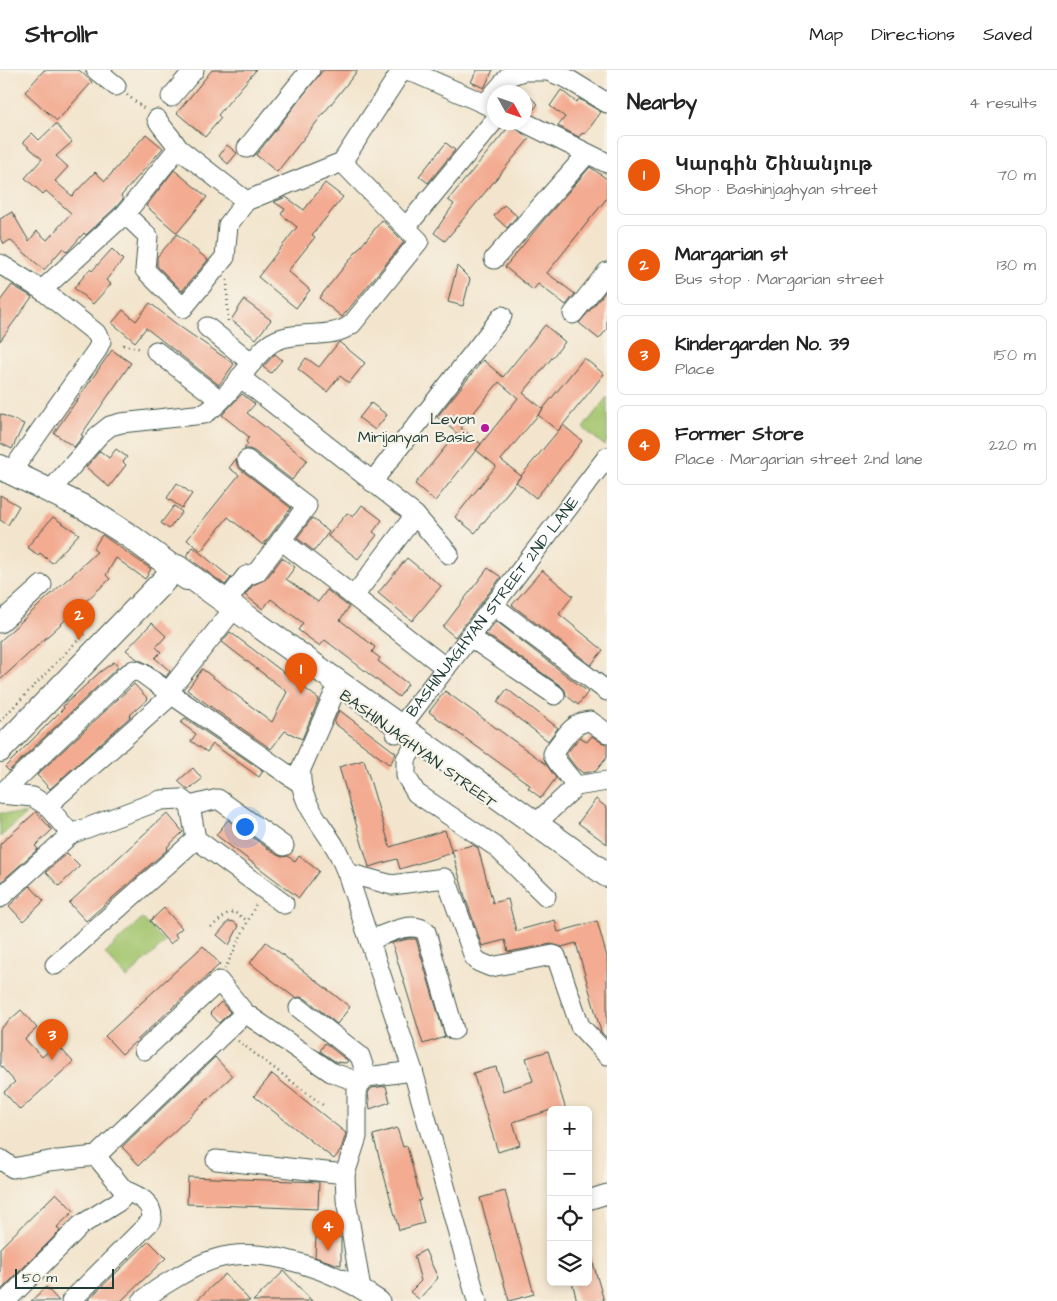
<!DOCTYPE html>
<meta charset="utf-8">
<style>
:root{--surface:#fff;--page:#f6f6f6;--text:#222;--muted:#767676;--line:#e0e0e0;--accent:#ea580c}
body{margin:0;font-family:"Architects Daughter","Noto Sans Armenian",sans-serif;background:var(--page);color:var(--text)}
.controls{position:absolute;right:15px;bottom:15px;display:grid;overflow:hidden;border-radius:8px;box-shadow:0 2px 8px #0003}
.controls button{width:45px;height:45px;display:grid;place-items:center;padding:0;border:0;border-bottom:1px solid var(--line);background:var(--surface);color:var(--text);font:25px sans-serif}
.compass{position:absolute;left:487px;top:15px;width:45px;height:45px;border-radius:50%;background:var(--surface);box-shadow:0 2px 8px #0003;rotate:130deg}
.scale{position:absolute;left:15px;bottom:12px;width:99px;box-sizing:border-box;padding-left:5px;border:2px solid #1f3d34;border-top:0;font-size:14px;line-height:18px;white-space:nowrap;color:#1f3d34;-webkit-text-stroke:4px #f7f3e8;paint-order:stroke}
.you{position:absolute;left:244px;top:756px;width:18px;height:18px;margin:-12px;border:4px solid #fff;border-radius:50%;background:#1a73e8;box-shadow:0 0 0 8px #1a73e833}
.badge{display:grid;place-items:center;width:32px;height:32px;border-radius:50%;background:var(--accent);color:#fff;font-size:16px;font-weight:700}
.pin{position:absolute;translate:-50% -41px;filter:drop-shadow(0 1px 2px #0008)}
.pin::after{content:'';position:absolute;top:26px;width:18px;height:15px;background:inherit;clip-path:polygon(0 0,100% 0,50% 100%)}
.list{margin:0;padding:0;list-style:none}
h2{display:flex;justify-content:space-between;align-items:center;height:65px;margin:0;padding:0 20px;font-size:21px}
h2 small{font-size:16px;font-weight:400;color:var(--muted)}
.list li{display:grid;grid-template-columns:32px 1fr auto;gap:15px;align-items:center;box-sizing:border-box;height:80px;margin:0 10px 10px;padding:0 10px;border:1px solid var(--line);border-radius:8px}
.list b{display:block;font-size:19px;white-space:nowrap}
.list p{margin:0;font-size:16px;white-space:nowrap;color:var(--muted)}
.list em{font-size:16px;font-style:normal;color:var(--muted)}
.icon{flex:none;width:28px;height:28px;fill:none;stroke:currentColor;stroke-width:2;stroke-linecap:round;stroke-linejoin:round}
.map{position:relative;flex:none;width:607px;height:1231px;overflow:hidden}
header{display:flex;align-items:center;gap:30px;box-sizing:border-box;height:70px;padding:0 25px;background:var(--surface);border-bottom:1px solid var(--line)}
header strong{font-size:24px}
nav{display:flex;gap:28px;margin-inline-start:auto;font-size:18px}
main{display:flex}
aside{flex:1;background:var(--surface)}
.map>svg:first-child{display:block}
</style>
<header>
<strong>Strollr</strong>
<nav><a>Map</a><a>Directions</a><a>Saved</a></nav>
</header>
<main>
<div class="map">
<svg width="607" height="1231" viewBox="0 0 607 1231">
<rect width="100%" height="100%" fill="#f7f3e8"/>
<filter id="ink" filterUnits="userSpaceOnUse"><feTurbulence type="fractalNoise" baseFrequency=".02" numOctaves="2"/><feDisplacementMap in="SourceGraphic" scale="10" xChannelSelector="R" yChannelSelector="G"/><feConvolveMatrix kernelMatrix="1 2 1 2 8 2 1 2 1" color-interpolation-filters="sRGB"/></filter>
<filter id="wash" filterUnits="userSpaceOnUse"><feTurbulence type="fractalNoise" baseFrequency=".0096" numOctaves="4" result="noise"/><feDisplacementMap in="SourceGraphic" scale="20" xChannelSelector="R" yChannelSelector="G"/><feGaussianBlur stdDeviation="1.12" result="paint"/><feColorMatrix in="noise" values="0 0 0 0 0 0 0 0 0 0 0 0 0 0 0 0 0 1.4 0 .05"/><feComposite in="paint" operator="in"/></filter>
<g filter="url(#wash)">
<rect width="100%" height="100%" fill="#f3e5cd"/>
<g fill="#a4c66f" stroke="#628252">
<polygon points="607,327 607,371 604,375 583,358"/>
<polygon points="0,743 26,744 0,767"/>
<polygon points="142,848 165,872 127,908 105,884"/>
</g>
<g id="blocks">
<g fill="#f3ab91">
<polygon points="44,0 79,0 92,12 57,51 25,22"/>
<polygon points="212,0 256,0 218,45 221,48 205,67 177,43"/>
<polygon points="323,0 358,0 277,102 256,85"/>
<polygon points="477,0 493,0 484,18 471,12"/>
<polygon points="561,20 576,32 579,29 601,42 586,63 581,64 579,67 558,56 565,47 550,36"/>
<polygon points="530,27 538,34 531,43 524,41 524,35"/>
<polygon points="56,54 72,72 56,86 68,97 55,111 72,126 95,102 105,111 146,64 163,78 121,126 123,129 117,136 86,165 84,163 67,182 63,178 44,200 10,170 4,174 0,166 0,149 12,142 29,171 37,161 47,170 71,143 46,121 43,124 25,108 42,89 23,72 32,63 39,70"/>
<polygon points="511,54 529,69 445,171 434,163 454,134 448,130"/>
<polygon points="446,73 455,80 428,113 419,106"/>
<polygon points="227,75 237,83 228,94 219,86"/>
<polygon points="590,97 607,109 607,128 547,203 575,224 566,235 538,214 533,220 505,197 542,152"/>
<polygon points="174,100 207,127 177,163 146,136"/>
<polygon points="325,113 343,127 312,165 315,167 288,201 310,220 296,238 258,207 297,157 281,144 285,139 274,132 286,127 304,140"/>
<polygon points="504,135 517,146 507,158 494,146"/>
<polygon points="382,150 404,172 342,247 319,228"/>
<polygon points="177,164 208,190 182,221 157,196 157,187"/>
<polygon points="112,179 123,190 106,210 111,214 93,234 74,218 90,199 92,201"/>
<polygon points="457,196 470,209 463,236 448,232"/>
<polygon points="12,215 32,227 0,271 0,231"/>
<polygon points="607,220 607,259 599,269 579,253"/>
<polygon points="244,230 271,250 256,269 231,250"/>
<polygon points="150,233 179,256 234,294 219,315 146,258 135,272 112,253 123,240 136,251"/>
<polygon points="545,255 565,272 523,323 543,339 501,390 521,406 475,463 455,447 496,396 476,380 518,328 499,312 461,358 481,374 435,431 415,414 457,363 437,347 483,290 503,307"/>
<polygon points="339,272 365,293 349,313 340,306 327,322 298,299 306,288 319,297"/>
<polygon points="112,280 131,293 81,365 83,366 74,377 54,363"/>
<polygon points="275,284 282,290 271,303 263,297"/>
<polygon points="584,288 604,304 558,361 538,345"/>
<polygon points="242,324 255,334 247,343 307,390 292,410 254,381 249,379 244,379 248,374 246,372 249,367 222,345"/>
<polygon points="371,333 387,345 375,360 359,348"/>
<polygon points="0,344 24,354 12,379 0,373"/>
<polygon points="563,355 582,371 536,428 516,412"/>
<polygon points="116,379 127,387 123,392 126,395 109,417 86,397 100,381 109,388"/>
<polygon points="236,389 237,395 240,399 291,438 263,475 228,447 201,481 187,470 239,405 229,398"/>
<polygon points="177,413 192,424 182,438 167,428"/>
<polygon points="0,425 19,436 8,455 0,450"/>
<polygon points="362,435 382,450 373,462 377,465 358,489 328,466 347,443 353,447"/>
<polygon points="174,436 182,442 169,459 161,453"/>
<polygon points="53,447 79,464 52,493 40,483 38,485 27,477"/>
<polygon points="312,448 329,462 314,481 297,468"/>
<polygon points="102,465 151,499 145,509 116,488 106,505 110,509 0,610 0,571 97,482 93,479"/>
<polygon points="193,477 231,508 225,515 186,486"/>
<polygon points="282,488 295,497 286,509 318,532 327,520 349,537 340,550 375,577 372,582 380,588 378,591 408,614 399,627 325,570 320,576 298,560 303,553 271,529 263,539 245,525 253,515 266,509"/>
<polygon points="407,488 441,516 412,551 378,523"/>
<polygon points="488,498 501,507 455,567 443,557"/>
<polygon points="542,500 573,526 559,544 603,580 591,595 512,535"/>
<polygon points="496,551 588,622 578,635 566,625 565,620 561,616 486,564"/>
<polygon points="152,553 166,566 156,577 161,582 155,588 170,601 166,607 148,594 137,589 126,580"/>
<polygon points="230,562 319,629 302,669 285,661 271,679 187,620 202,599 272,652 287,622 222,572"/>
<polygon points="114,592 118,597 9,701 5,697 64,638 63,636 100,602"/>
<polygon points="134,614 148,629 130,645 131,646 50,719 37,705"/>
<polygon points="507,619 558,658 548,671 497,632"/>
<polygon points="445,621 546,694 556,708 541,728 528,718 530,715 429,642"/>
<polygon points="339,640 396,683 390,695 334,653"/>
<polygon points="185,648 263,701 259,707 213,674 207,682 191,671 196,664 181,653"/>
<polygon points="592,666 601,672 607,674 607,687 596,701 583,703 576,698 566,684 580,667 587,672"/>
<polygon points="364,690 390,777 445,760 452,783 400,799 397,789 369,797 339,697"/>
<polygon points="193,698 202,709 188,720 178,711"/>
<polygon points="596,729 607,738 607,774 578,753"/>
<polygon points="36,742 52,760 35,776 38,779 0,813 0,774"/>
<polygon points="167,743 183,762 167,777 168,779 86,851 69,833"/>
<polygon points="228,750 277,785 282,787 288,786 295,792 299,786 319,801 299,828 216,765"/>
<polygon points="473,775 478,778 493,833 508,829 516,861 555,850 558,862 597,851 607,887 607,968 601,962 576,873 562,877 551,874 508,882 505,870 482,876 465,827 452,780"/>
<polygon points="67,783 80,796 59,816 46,802"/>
<polygon points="30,816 44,831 23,851 9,836"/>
<polygon points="164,838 182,858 175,864 177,868 170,874 150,851"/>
<polygon points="229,851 234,852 239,856 229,875 217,865"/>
<polygon points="408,869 416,869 445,967 423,974 392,873"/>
<polygon points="266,872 350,937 337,954 306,929 300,927 295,928 250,893"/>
<polygon points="203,876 220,894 122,984 105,966"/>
<polygon points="221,932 230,942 219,953 210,943"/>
<polygon points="21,940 37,958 25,969 42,987 57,974 73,992 20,1040 4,1022 15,1012 0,995 0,959"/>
<polygon points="325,973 348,991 346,993 336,992 320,981"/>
<polygon points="548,981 566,1040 551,1040 513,1052 520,1075 498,1082 473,1003 496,997 503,1021 533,1011 526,988"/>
<polygon points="215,987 232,1006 139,1095 122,1077"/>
<polygon points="272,1004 346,1063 341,1080 334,1089 254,1026"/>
<polygon points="386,1016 390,1032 370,1039 368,1023 370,1020 372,1018"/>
<polygon points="397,1058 403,1077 407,1076 421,1130 418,1131 424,1153 399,1160 373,1065"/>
<polygon points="188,1107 319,1112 318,1139 187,1134"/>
<polygon points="505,1121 534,1224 509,1231 480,1128"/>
<polygon points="56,1123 74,1141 57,1157 60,1161 0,1221 0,1178"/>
<polygon points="316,1167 341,1167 341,1195 336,1194 315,1187"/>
<polygon points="149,1171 166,1188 121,1231 87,1231"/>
<polygon points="425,1180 438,1208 419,1229 410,1222 421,1211 414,1186"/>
<polygon points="591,1186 604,1231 577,1231 572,1212 588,1212 588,1187"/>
<polygon points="284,1201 312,1231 253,1231"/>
<polygon points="225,1204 250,1231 196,1231"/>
<polygon points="46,1217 59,1231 31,1231"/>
</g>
</g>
</g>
<g filter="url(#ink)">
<use href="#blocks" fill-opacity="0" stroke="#3f564b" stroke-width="1"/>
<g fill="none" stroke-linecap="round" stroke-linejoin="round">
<g stroke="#3f564b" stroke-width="21">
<g id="minor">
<polyline points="96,0 116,16"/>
<polyline points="408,0 494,38"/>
<polyline points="171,27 194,0"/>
<polyline points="485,34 509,6 523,1 548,1 568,9 607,33"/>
<path d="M157,49c6,11 15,18 21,29"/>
<polyline points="524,52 607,93"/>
<polyline points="247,78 310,0"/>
<polyline points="125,144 148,166 145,200 183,238 225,187 228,155 246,131"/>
<polyline points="406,157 494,51"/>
<polyline points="494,189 587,84"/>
<polyline points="0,194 42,220 125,144 178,78 246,131 342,92 402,0"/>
<polyline points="573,244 607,202"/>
<polyline points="207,257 252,293"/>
<polyline points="156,281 220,330"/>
<polyline points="240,307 415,445 449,484"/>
<polyline points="11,402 97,280 101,271 96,263 42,220"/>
<polyline points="372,412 502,246"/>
<path d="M50,421l50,-57 10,-8 11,-3 83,-9c19,-11 36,-37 50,-54 7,-8 13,-16 23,-20 23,-10 55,0 75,-16l67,-83 -77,-79"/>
<polyline points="281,470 446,598"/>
<polyline points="354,526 415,445"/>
<polyline points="226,532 246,506 257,502 307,436 247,390"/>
<polyline points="494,536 607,621"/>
<polyline points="232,541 168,622 300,713"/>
<polyline points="0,553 42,515"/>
<polyline points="470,567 555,625"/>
<path d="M336,619l-35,80c-3,32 19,52 34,78 5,8 8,17 12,26l66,198 64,230"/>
<path id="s1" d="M396,663l211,-276"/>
<polyline points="414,677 406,689 406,706 416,723 495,776 546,826"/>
<path d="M576,716c-7,-10 -19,-22 -23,-32l2,-4c10,-13 18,-28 35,-29l17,12"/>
<polyline points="0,724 33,727 47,736 71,764 161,730 181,729 190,736 196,769 284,834"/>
<polyline points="1,724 126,605 134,600 142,603 168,622 165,631 47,736"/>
<polyline points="190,736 218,729 284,776"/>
<polyline points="538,755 544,746 576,716 607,711"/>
<polyline points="347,803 392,815 444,808 447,811 474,887 479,892 491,897 553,885 556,886 580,956 607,985"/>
<polyline points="0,828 71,764"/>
<path d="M370,870c15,-5 43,-21 56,-8l28,98"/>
<polyline points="55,895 196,769"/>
<polyline points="299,938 360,986 367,1007"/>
<polyline points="245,943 331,1002 361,1013"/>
<polyline points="0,1089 13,1098 49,1091 96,1086 245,943 219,911 144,980"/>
<polyline points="216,1090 345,1104"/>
<polyline points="588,1130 607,1124"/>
<polyline points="361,1219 346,1130 345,1104 357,1067 357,1020 361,1013 367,1007 413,1001"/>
<polyline points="6,1231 81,1155 118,1132 123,1127 124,1120 96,1086"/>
<path d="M71,1231l81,-81c1,-18 -13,-24 -28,-30"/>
<path d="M142,1231c16,-14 53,-36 73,-42 50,-16 124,14 165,42"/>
</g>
</g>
<g stroke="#3f564b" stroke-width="26">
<g id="major">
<polyline points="0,397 87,439 131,467 187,508"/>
<polyline points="0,680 177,497 607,805"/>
</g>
</g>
<g stroke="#3f564b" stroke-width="2.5" stroke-dasharray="1 4" stroke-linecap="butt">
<polyline points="127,25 146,40"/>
<polyline points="227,210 228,255"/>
<polyline points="123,275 142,279"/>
<polyline points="0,651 84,564"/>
<polyline points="211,857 227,844 234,842 248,851"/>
<polyline points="225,899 256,834"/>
<polyline points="238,971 323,1035"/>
</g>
<use href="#minor" stroke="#fff" stroke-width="19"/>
<use href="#major" stroke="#fff" stroke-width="24"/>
</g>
</g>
<circle fill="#b5179e" stroke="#f7f3e8" stroke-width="2" cx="485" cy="358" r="5"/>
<g text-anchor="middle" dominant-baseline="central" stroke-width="4.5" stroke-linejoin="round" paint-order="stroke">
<g font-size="16" fill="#1f3d34" stroke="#f7f3e8" text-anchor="end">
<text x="475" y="349">Levon<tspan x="475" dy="18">Mirijanyan Basic</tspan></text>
</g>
<g font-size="16" fill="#1f3d34" stroke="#f7f3e8">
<text stroke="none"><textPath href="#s1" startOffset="159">BASHINJAGHYAN STREET 2ND LANE</textPath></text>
<text transform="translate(418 679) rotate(36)">BASHINJAGHYAN STREET</text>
</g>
</g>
</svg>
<div class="controls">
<button>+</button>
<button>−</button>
<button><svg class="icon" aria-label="locate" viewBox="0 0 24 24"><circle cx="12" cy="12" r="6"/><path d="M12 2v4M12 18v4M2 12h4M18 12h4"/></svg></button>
<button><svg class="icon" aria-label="layers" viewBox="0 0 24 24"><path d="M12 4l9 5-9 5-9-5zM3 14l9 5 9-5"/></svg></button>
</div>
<svg class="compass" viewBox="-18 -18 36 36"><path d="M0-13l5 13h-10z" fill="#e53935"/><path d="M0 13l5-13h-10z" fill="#767676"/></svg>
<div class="scale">50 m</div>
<div class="you"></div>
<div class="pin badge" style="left:301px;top:624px">1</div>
<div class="pin badge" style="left:79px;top:570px">2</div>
<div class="pin badge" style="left:52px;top:990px">3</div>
<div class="pin badge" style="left:328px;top:1181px">4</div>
</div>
<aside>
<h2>Nearby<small>4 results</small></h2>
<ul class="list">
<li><span class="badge">1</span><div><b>Կարգին Շինանյութ</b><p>Shop · Bashinjaghyan street</p></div><em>70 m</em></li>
<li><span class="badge">2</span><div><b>Margarian st</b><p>Bus stop · Margarian street</p></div><em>130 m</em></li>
<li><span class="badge">3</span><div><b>Kindergarden No. 39</b><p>Place</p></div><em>150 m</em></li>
<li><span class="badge">4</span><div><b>Former Store</b><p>Place · Margarian street 2nd lane</p></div><em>220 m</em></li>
</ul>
</aside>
</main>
